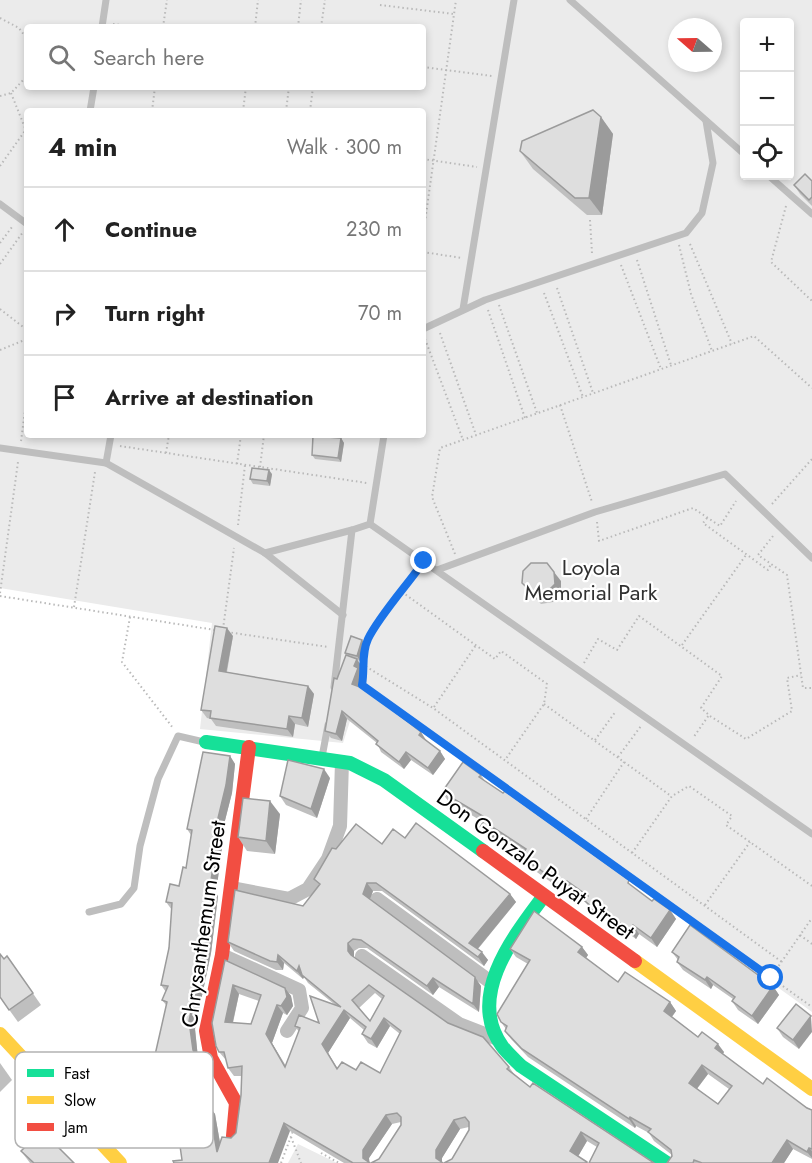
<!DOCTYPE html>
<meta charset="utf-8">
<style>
:root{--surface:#fff;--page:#f2f2f2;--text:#222;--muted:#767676;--line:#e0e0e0}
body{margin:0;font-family:Jost,sans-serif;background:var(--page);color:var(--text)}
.controls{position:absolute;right:18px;top:18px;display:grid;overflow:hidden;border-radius:6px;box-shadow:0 3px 9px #0003}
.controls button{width:54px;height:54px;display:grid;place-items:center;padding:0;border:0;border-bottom:2px solid var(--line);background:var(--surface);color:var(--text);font:30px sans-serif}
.compass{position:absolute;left:668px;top:18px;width:54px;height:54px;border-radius:50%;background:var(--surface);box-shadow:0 3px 9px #0003;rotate:290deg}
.stop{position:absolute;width:18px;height:18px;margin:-14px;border:4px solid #1a73e8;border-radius:50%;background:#fff}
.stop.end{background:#1a73e8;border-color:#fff;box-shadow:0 2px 6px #0008}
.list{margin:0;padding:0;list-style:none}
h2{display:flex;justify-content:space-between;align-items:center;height:78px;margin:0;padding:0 24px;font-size:26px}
h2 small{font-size:20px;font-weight:400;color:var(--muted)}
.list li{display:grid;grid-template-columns:39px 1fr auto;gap:18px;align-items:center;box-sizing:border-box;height:84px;padding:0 24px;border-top:2px solid var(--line)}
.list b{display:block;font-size:22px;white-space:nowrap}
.list em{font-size:20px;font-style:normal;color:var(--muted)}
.icon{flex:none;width:33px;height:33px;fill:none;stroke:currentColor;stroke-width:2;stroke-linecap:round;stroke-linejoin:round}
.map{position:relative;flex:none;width:812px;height:1163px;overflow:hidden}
.search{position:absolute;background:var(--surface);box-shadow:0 3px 9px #0003;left:24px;top:24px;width:402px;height:66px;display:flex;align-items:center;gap:15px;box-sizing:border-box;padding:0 21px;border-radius:6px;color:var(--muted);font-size:22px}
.panel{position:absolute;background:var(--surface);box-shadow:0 3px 9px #0003;left:24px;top:108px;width:402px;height:330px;border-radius:6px}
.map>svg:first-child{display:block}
</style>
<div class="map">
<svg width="812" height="1163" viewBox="0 0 812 1163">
<rect width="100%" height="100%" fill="#fff"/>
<g fill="#ebebeb" fill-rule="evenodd">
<path d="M0,0h812v1012l-451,-325 -18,56 -143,-14 12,-106 -212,-35zM744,22h46v154h-46zM27,27h396v60h-396zM677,27h36v36h-36zM27,111h396v324h-396z"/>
<polygon points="298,1144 337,1163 288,1163"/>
</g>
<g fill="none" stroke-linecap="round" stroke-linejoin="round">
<g stroke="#b9b9b9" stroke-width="2" stroke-dasharray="1.5 3" stroke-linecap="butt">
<polyline points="380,5 454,14"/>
<polyline points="0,18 19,28 27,39"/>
<polyline points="113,24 137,27"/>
<polyline points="163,27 167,0"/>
<polyline points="255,27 258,0"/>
<polyline points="298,27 301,0"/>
<polyline points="321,27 325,0"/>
<polyline points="423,67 492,76"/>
<polyline points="11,93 27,133"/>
<polyline points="0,96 11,93 27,76"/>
<polyline points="152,111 155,87"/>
<polyline points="243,111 246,87"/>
<polyline points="286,111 289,87"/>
<polyline points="310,111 313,87"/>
<polyline points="423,159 477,167"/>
<polyline points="0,166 27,128"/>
<polyline points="786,206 771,262 812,301"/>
<polyline points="590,220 592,253"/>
<polyline points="423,236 456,0"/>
<polyline points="0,243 12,227"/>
<polyline points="690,244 732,344"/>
<polyline points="679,245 691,294 712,351"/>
<polyline points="423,252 462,258"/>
<polyline points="637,260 671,365"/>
<polyline points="0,264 23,232"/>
<polyline points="621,265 661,369"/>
<polyline points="557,288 593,393"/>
<polyline points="544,293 583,397"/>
<polyline points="499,305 537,413"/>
<polyline points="0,309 27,330"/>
<polyline points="488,310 525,418"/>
<polyline points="440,333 476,435"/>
<polyline points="425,339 463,440"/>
<polyline points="0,350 27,339"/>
<polyline points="560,405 592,502"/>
<polyline points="21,441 27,396"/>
<polyline points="120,446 367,483"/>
<polyline points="166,453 169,435"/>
<polyline points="237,464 241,435"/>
<polyline points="260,467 264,435"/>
<polyline points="772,504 812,459"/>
<polyline points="707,518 703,523 768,570 771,564"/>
<polyline points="597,522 599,541 693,508 720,526 736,501"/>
<polyline points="238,525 245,465"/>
<polyline points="773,536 758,555 787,575 803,688 812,688"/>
<polyline points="455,554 432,497 440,448 754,336 812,388"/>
<path d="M417,571c-14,19 -40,49 -49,69 -7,15 -3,30 -6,45l450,322"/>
<polyline points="402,592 495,659 501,651 547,684 544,704 505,760"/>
<polyline points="0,593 18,462"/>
<polyline points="0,596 215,630"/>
<polyline points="74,607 95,472"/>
<polyline points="130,617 122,662 173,728"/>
<polyline points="223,629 234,548"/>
<polyline points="227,632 328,647"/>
<polyline points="682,645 746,555"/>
<polyline points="584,663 598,639 617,650 639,616 722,676 701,708 709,715 693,738"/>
<polyline points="362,664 433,708 782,962"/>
<polyline points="544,704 671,796"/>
<polyline points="434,707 476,645"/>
<polyline points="710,716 746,739 792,711 787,678 801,675"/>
<polyline points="595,740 616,711"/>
<polyline points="618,757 641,726"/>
<polyline points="586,819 624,762"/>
<polyline points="632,853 672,796 689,786 732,816 726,825 812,886"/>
<polyline points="705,905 750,842"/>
<polyline points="800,935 812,944"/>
<polyline points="771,977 812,918"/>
<polyline points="291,1137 301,1163"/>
<polyline points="321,1153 339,1163"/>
<polyline points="281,1163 293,1131"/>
</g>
<g stroke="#bebebe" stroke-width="7">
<polyline points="570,0 744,154"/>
<polyline points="102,27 106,0"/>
<polyline points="90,111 94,87"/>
<polyline points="769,176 812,214"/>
<polyline points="0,204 27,224"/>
<polyline points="463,309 514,0"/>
<polyline points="423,329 485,300 686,233 702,213 713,163 706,121"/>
<polyline points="0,448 106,463 265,553 343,615"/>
<polyline points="106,463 111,435"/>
<polyline points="370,524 812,834"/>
<polyline points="265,553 352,530"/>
<polyline points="437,570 595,512 725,474 812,558"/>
<polyline points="334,687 352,530 370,524 384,435"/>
<polyline points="322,757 328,725"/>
<polyline points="89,912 121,904 134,888 140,846 158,779 178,736 204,742"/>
</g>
<g stroke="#bebebe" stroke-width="14">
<polyline points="231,888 289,899 308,889 328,859 340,826 342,762"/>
<polyline points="377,899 492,983"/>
<polyline points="222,955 299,990 302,1008 287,1031"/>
<polyline points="362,956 459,1024 495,1038"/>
</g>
<g stroke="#16e098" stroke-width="14">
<polyline points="206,742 350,763 384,780 483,851"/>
<path d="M543,897c-29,39 -77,99 -41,149 5,7 13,14 19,20l146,97"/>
</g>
<g stroke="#ffcf43" stroke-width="14">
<polyline points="635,961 812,1089"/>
<polyline points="0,1034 120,1163"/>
</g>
<g stroke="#f24e42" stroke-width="14">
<polyline points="483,851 635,961"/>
<polyline points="233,1136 236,1103 211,1058 206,1031 222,955 249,747"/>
</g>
</g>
<g fill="#bfbfbf" fill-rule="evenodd">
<polygon points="601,117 613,134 602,215 587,215 533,169 520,151"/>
<polygon points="812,181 812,206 800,194 794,185"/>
<polygon points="341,438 344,443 341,462 315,459 312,455"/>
<polygon points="272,474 270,486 253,484 250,479"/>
<polygon points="561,581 561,593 553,602 541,604 529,592 522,583"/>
<polygon points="233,636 227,672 308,686 314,694 308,727 295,724 293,737 216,726 211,719 207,718 201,710"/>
<polygon points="362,640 365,644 360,661 357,660 362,667 360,671 363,675 359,687 426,740 426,741 440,751 445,759 433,775 411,760 404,769 381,752 377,743 347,719 342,741 331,738 325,731 337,679 347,656 345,653"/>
<polygon points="230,756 235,764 232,793 219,844 222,848 216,893 218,896 211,953 195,1029 198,1058 212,1083 185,1100 168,1073 165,1075 159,1066 166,1005 162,1000 166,992 161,985 169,948 172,910 166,902 179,886 186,868 191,835 187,829"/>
<polygon points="481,775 485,781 652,901 670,910 676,919 657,947 639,934 636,939 602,914 600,916 591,910 585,901 586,899 573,890 569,895 527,865 521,856 524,852 500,837 496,843 486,835 480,827 483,822 448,801 442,792"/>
<polygon points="330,778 317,818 286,805 280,796"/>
<polygon points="280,814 275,854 247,851 238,837"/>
<path d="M405,838l105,56 6,8 -38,47 10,11 -4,6 -102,-75h-9l-3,8 111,87 -2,26 -40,-25 -6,8 -66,-47h-8l-5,3v6l155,110 5,7 16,13 124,76 -57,-16 -10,-6 -9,15 10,7h-144l8,-4 17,-29v-3l-9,2 -18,29 -63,1 22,-34v-3l-9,2 -23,34 1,5h-26l-54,-32 -108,29 -2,-18 -5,1 -6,-8 19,-25 21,-4 6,8 5,29 11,-5 5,-5 5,-38v-19h-7l-6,-8 -2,-8 -7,-8 6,-92 60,28 6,8 2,10 -6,9 -4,-2 -11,30 14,23 13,-34 -4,-6 24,-3 15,-19 -26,-21 -4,-6 -1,2 -19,-16 -1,7h-7l-42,-19 -6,-9 75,-36 16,-20 -5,-7 22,-30 46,-5zM375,993l7,6 -12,22 -11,-13zM239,994l20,7 -8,23 -18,-1zM350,1018l14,12 -2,4 6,9 9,5 13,-22 10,8 -20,39 -42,-4 -10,-16z"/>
<path d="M582,947l6,8 -2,3 32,24 52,20 6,9 -4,6 26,20 26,15 -1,2 40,30 49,26v49l-19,-10 -9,14h-117l5,-8 -18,-14 -5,-8 -13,-7 -1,2 -107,-71 -17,-18 -6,-8 1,-2 -5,-7 27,-58 -12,-7 -6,-8zM708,1074l21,15 -11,15 -21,-15z"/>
<polygon points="672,952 773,986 779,995 758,1024 738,1010 732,1001 733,999 713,985 711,989 683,970 677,962 678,960"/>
<polygon points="7,956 41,1005 18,1022 0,997 4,959"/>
<polygon points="796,1004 799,1049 783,1037 777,1028"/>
<polygon points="0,1063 12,1080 0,1092"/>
<polygon points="125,1125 128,1129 117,1140 105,1126"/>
<polygon points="21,1151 74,1163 30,1163"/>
</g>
<g fill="#9b9b9b">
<polygon points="601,117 613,134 602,215 589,198"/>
<polygon points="341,438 344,443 341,462 338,458"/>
<polygon points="269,470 272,474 270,486 267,481"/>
<polygon points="554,572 561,581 561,593 553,602 546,593"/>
<polygon points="227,628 233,636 225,679 219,671"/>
<polygon points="362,640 365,644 360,661 357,656"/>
<polygon points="357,659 362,667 360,671 363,675 358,692 352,684 354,666"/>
<polygon points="308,686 314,694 308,727 302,718"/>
<polygon points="342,711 347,719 342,741 336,734"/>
<polygon points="289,716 295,724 293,737 287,729"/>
<polygon points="421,732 426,740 424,743 419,735"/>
<polygon points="440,751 445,759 433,775 428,768"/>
<polygon points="406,752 411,760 404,769 399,762"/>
<polygon points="230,756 235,764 232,793 219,844 222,848 216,893 218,896 211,953 195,1029 198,1058 212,1083 206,1075 193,1050 189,1021 213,839"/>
<polygon points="324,769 330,778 317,818 311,809"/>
<polygon points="270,801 280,814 275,854 266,841"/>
<polygon points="494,828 500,837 496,843 490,834"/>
<polygon points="567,881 573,890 569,895 563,886"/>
<polygon points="367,883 373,891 369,902 363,894"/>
<polygon points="510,894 516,902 475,952 469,943"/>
<polygon points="595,905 602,914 600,916 593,908"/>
<polygon points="670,910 676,919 657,947 651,938"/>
<polygon points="633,925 639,934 636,939 630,930"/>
<polygon points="348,943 354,951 354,959 348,951"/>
<polygon points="582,947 588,955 584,961 578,952"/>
<polygon points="482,952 488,960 484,966 478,957"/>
<polygon points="278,955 284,963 283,970 277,962"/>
<polygon points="299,966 304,977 303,979 297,971"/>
<polygon points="475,977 481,986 479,1012 473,1004"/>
<polygon points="707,977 713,985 711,989 705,980"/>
<polygon points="433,978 439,987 433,995 427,986"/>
<polygon points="233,985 239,994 231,1030 225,1022"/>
<polygon points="773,986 779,995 758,1024 752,1016"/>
<polygon points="285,988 291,996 293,1006 287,1015 281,1006"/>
<polygon points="670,1002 676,1011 670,1019 664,1011"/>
<polygon points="277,1005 283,1013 272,1043 291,1076 266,1034"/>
<polygon points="344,1010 350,1018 328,1053 343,1078 322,1044"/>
<polygon points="811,1016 812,1032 799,1049 793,1040"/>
<polygon points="384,1018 390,1026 377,1048 371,1039"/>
<polygon points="718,1044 724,1052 721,1057 715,1048"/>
<polygon points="702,1065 708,1074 695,1091 689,1083"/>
<polygon points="182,1101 188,1110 185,1111"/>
<polygon points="209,1106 215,1114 223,1160 217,1152"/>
<polygon points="386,1115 392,1124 369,1158 369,1163 363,1158 363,1150"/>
<polygon points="630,1117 636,1126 635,1128 629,1119"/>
<polygon points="454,1120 460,1129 442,1158 442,1163 436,1158 436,1150"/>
<polygon points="284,1123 290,1131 278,1163 269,1163"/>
<polygon points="581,1132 587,1141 576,1160 570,1151"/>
<polygon points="787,1140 793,1149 784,1163 772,1163"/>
<polygon points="809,1148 812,1151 812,1158 807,1152"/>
</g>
<g fill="#dedede" stroke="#9b9b9b" stroke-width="1.5" fill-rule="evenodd">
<polygon points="593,110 601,117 589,198 575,198 520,151 522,141"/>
<polygon points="805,174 812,181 812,197 809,200 794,185"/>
<polygon points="313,436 341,438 338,458 312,455"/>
<polygon points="252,468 269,470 267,481 250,479"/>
<polygon points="531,563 547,563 554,572 555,584 546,593 535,595 522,583 523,571"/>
<polygon points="215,626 227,628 219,671 308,686 302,718 289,716 287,729 210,718 211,711 201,710"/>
<polygon points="351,636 362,640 357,656 345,653"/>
<polygon points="346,655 357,659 354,666 358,668 352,684 365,689 421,732 419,735 440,751 428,768 406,752 399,762 376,744 378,741 342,711 336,734 325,731 334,678 337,679"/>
<polygon points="203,752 230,756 226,785 213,839 217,840 210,887 213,888 205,945 189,1021 193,1050 206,1075 179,1091 163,1064 159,1066 155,1055 167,1002 162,1000 168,986 161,985 169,948 172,903 166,902 170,884 179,886 183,867 186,868 192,830 187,829"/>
<polygon points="288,760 324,769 311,809 280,796"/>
<polygon points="463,762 481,775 479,777 503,793 505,791 629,880 628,883 652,901 654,899 670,910 651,938 633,925 630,930 595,905 593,908 585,901 588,896 567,881 563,886 521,856 526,849 494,828 490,834 480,827 486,818 442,792"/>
<polygon points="243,798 270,801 266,841 238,837"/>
<path d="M416,823l94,71 -41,49 13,9 -4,5 -102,-74h-9l-4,11 112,83 -2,27 -40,-26 -6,8 -66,-46 -8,-1 -5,4v8l3,4 97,68 35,14 26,30 -2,2 23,18 3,-4 121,80h-65l10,-20 -18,-11 -11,19 17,11v1h-143l8,-4 17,-29v-8l-4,-5 -11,3 -18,30v8l7,5h-72l8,-4 22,-34v-8l-4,-4 -11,2 -23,35v8l7,5h-17l-69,-40 -15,40h-95l-1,-2 9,-1 -4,-28 -9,3 -4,-29 17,-5 3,10 24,-5 8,46 5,-15 9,1 5,-5 5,-38 1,-29 -14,2 -4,-16h-5l-3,-6 -4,-23 13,-63 60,28 2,9 -6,9 -4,-1 -11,29 19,33 15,-39 -5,-2 4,-11 20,8 -9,-27 31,11 -39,-32 -3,-9 -2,5 -19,-16 -1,7 -7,-1 -42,-19 7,-52 68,16 17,-22 -6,-5 18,-31 4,1 20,-25 26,20 11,-15 12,9zM233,985l28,10 -10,29 -26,-2zM369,985l15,11 -14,25 -18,-21zM344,1010l22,17 -4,7 9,5 13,-21 17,13 -21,42 -19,-11 -5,8 -14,-8 -5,7 -15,-25z"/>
<path d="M534,911l48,36 -4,5 40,30 7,-10 45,30 -6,9 34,26 4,-5 16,12 -3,4 48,36 4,-6 40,30 5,2v39l-3,-1 -2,4 -20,-12 -15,23h-70l-8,-3 -1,3h-26l5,-7 -1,-6 -23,-18 3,-3 -21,-12 -1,2 -107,-70 -17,-18 2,-5 -6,-4 -4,-8 33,-54 -20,-11zM702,1065l30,21 -14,18 -29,-21z"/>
<polygon points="690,925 773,986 752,1016 732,1001 735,997 707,977 705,980 677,962 679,957 672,952"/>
<polygon points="0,954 4,959 7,956 33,993 9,1010 0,997"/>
<polygon points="796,1004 811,1016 793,1040 777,1028"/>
<polygon points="42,1131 74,1163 34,1163 21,1151"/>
</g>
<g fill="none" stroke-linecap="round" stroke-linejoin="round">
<path stroke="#1a73e8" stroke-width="8" d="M424,561c-15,22 -45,55 -56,78 -7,15 -3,30 -6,46l409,293"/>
</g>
<g text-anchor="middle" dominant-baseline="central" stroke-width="4.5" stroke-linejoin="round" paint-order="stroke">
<g font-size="22" fill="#313131" stroke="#fff">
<text x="591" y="567">Loyola<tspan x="591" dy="25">Memorial Park</tspan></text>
</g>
<g font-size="22" fill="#000" stroke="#fff">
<text transform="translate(536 864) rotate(36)">Don Gonzalo Puyat Street</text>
<text transform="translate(203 924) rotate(-82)">Chrysanthemum Street</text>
</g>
</g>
<rect x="15" y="1052" width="198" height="96" rx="9" fill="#fff" stroke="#b2b2b2" stroke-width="1.5"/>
<rect x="27" y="1069" width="27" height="8" fill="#16e098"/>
<rect x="27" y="1096" width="27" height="8" fill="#ffcf43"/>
<rect x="27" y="1123" width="27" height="8" fill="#f24e42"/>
<g font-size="16" fill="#000">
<text x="64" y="1079">Fast</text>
<text x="64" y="1106">Slow</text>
<text x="64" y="1133">Jam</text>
</g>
</svg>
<div class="controls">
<button>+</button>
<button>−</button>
<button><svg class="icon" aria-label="locate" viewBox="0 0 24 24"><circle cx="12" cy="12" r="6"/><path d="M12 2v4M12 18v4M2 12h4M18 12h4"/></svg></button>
</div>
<svg class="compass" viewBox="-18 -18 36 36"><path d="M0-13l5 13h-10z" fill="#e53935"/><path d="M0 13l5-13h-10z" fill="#767676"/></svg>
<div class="stop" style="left:771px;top:978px"></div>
<div class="stop end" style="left:424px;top:561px"></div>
<div class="search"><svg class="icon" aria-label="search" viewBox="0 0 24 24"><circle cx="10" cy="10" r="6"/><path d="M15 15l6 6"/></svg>Search here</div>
<section class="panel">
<h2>4 min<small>Walk · 300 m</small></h2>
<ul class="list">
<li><svg class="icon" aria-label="ahead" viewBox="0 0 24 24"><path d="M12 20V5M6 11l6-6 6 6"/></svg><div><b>Continue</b></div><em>230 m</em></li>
<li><svg class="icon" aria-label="right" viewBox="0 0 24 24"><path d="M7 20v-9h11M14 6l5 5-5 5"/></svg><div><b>Turn right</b></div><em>70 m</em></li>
<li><svg class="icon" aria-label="arrive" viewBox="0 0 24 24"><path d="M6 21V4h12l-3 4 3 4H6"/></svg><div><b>Arrive at destination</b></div></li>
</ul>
</section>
</div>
